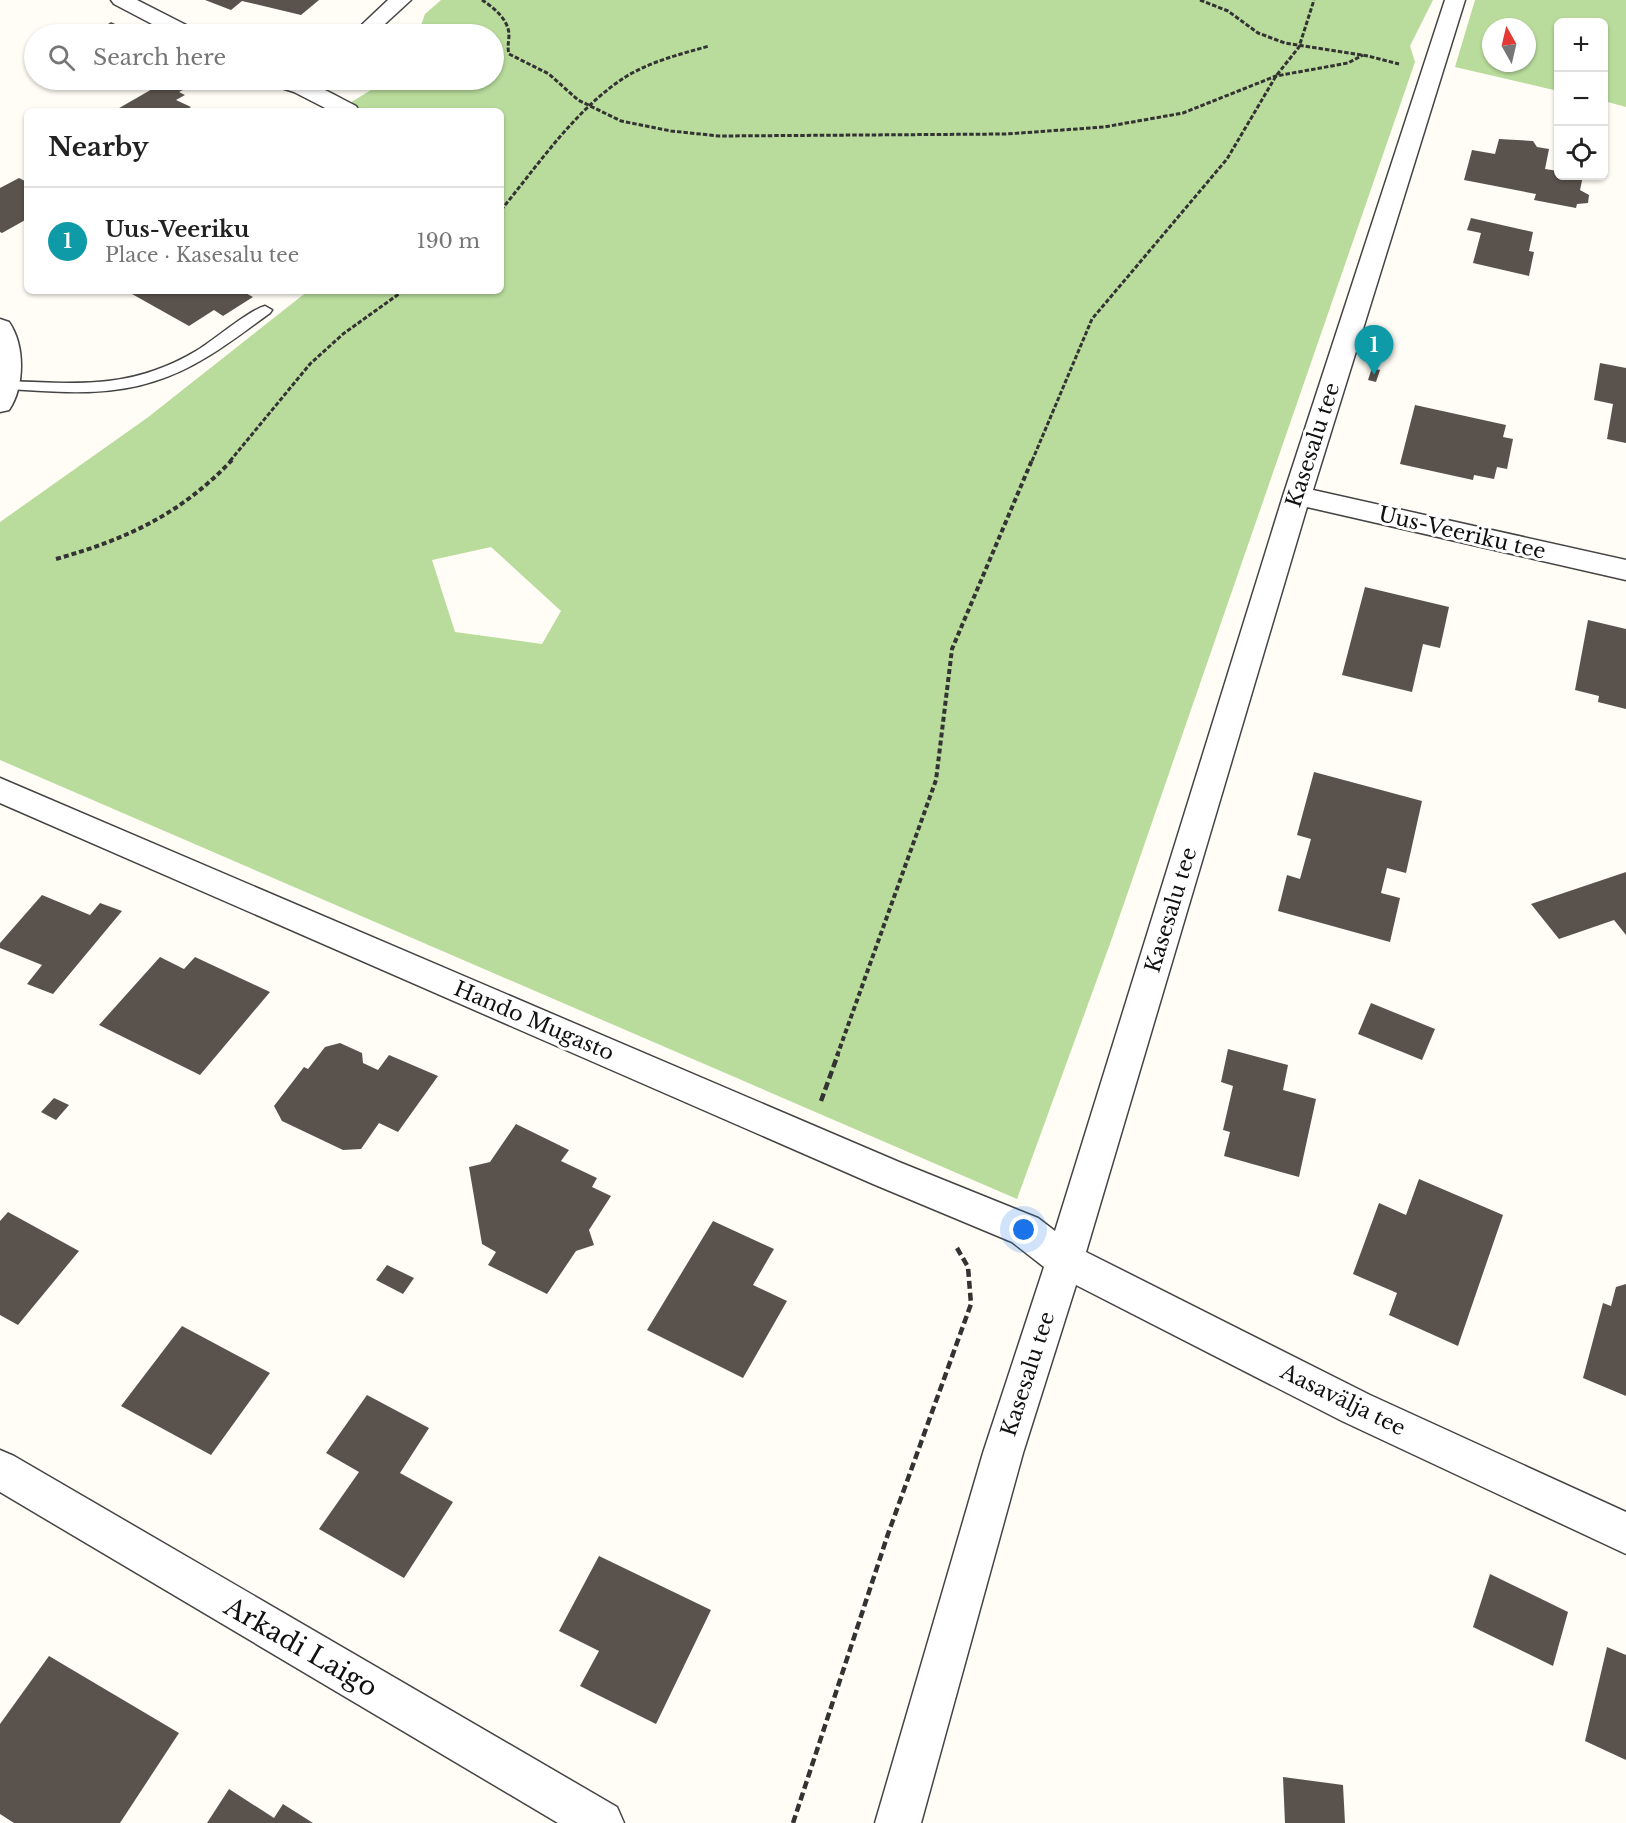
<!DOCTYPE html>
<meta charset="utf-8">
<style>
:root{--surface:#fff;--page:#f2f2f2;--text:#222;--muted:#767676;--line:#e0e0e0;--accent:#c4262e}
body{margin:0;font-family:"Libre Baskerville",serif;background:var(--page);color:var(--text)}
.controls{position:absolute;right:18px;top:18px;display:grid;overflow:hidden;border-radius:9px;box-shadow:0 2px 4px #0004}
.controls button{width:54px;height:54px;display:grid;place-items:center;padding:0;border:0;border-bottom:2px solid var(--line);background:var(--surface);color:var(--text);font:30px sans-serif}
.compass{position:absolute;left:1482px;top:18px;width:54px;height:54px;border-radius:50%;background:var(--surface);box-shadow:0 2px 4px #0004;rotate:352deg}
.you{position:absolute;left:1024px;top:1230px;width:21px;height:21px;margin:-15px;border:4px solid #fff;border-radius:50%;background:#1a73e8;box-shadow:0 0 0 9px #1a73e833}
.badge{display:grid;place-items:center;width:39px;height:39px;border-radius:50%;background:var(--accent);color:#fff;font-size:20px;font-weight:700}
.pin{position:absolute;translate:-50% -50px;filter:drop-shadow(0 2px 3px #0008)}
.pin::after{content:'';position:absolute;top:32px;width:21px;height:18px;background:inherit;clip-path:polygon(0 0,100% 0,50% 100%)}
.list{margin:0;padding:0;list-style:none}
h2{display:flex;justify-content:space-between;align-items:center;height:78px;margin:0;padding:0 24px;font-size:26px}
h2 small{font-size:20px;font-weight:400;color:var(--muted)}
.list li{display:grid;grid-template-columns:39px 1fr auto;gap:18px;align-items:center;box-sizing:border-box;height:108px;padding:0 24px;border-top:2px solid var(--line)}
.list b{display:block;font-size:22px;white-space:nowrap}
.list p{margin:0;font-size:20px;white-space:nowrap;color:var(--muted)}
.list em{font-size:20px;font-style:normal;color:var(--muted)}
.icon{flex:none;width:33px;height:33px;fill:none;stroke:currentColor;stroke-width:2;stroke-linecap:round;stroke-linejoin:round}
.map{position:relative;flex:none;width:1626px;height:1823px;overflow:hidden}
.search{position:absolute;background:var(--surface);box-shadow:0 2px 4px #0004;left:24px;top:24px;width:480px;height:66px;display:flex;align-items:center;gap:15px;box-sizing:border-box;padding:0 21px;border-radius:33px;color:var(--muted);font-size:22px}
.panel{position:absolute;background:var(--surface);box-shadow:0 2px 4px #0004;left:24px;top:108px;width:480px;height:186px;border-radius:9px}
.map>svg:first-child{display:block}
</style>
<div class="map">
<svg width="1626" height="1823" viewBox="0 0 1626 1823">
<rect width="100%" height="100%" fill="#fffdf5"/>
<g fill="#b9dc9c" fill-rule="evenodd">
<path d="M441,0h992l-23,46 5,16 -304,879 -94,258 -1017,-439v-238l147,-104 161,-127h193v-180h-164l50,-31h107v-46h-76l7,-20zM491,547l70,64 -19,33 -87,-12 -23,-72z"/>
<path d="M1475,0h151v107l-22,-6v-79h-46v69l-103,-24zM1491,27h36v36h-36z"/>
</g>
<g fill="#5a524d">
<polygon points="205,0 319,0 301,15 242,1 231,10"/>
<polygon points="111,22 137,34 93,34"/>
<polygon points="175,80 201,80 179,92 185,95 176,100 191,107 184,111 114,111 154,88 156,89"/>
<polygon points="1499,139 1533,141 1537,147 1549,149 1545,169 1558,171 1558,176 1583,176 1580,190 1589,195 1588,203 1577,204 1576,208 1534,200 1536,194 1464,180 1472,150 1495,154"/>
<polygon points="19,178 27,182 27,219 2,233 0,232 0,188"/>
<polygon points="1471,218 1533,232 1529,251 1534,252 1529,276 1473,263 1481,233 1467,230"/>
<polygon points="137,291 242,291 253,297 223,316 214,310 189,326 132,294"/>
<polygon points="1600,363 1626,368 1626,443 1607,439 1613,404 1594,400"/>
<polygon points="1372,368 1380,370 1376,382 1368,380"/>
<polygon points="1415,405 1506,425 1503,437 1513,439 1507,469 1497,467 1494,479 1474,475 1473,480 1400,464"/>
<polygon points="1365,587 1449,607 1440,648 1423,644 1412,692 1342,675"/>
<polygon points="1588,620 1626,629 1626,709 1598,702 1599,696 1575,690"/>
<polygon points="1314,772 1422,801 1406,873 1387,868 1381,893 1400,898 1390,942 1278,911 1287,875 1300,879 1311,839 1297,835"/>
<polygon points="1626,872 1626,935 1614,920 1559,939 1531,904"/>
<polygon points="42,895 90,915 100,903 122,911 53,994 27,984 42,965 0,948 0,943"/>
<polygon points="160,957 184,969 195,957 270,992 200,1075 99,1025"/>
<polygon points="1371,1003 1435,1029 1422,1060 1358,1034"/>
<polygon points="340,1043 362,1053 363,1063 378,1070 389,1055 438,1076 398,1132 379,1123 361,1149 343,1150 282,1121 274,1106 304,1067 308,1069 325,1047"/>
<polygon points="1228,1049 1288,1065 1283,1090 1316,1099 1299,1177 1224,1156 1230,1132 1223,1130 1233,1086 1221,1082"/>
<polygon points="54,1098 69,1105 56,1120 41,1112"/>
<polygon points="516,1124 569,1150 561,1161 597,1178 592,1187 611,1196 589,1230 594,1245 576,1251 547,1294 488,1265 496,1252 482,1244 469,1167 490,1162"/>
<polygon points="1419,1179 1503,1215 1458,1346 1389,1315 1397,1293 1353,1274 1379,1203 1406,1215"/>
<polygon points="8,1212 79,1251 18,1325 0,1315 0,1221"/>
<polygon points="713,1221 774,1249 753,1285 787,1301 743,1378 647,1330"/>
<polygon points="387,1265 414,1278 403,1294 376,1280"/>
<polygon points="1626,1284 1626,1396 1583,1378 1603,1303 1611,1306 1616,1287"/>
<polygon points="182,1326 270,1373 211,1455 121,1406"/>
<polygon points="367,1395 429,1428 400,1473 453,1502 404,1578 319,1529 359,1472 326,1453"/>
<polygon points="599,1556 711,1610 656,1724 580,1686 599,1651 559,1631"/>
<polygon points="1490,1574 1568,1612 1553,1666 1473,1627"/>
<polygon points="1607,1647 1626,1655 1626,1760 1585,1741"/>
<polygon points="49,1656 179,1733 120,1823 14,1823 0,1814 0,1724"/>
<polygon points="1283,1777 1343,1785 1345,1823 1285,1823"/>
<polygon points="229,1789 274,1818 283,1804 313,1823 207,1823"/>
</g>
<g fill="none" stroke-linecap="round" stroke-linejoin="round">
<g stroke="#444" stroke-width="3">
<path id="lane" d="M265,306l7,4 -2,3c-36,26 -72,55 -115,68 -48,16 -98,11 -147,8l-7,-4 7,-4c71,3 124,8 188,-30 17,-10 53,-41 69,-45z"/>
</g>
<g stroke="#444" stroke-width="3">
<g id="street">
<polygon points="111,0 137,0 194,29 197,34 171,34 114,4"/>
<polygon points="388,0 411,0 374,34 352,34"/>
<polygon points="1445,0 1465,0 1313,490 1626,560 1626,580 1307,507 1086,1252 1370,1395 1626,1512 1626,1554 1342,1421 1076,1285 1023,1453 921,1823 875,1823 983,1453 1044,1267 1012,1242 873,1184 0,803 0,778 899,1162 1038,1218 1055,1231 1283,496"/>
<path d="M269,80c37,-4 55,10 87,26l3,5h-28l-37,-19 -22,-7z"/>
<path d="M0,319l9,3c16,23 16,64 0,88l-9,2z"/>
<polygon points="0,1450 14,1456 617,1807 624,1823 558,1823 0,1492"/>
</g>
</g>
<g stroke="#333" stroke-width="3" stroke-dasharray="4.5 2" stroke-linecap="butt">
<path d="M482,0c11,7 26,19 27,34 0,7 -2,13 0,20l40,20 29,26 43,21 50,10 48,5 287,-2 98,-7 79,-14 93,-37 72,-13 15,-8"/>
<polyline points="1200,0 1228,11 1258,33 1285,43 1368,56 1399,64"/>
<path d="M501,210c38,-46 75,-102 126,-134 25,-15 54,-22 82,-30"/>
<polyline points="230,461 310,364 343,334 403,291"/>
<polyline points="1032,461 1092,319 1227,159 1276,76 1299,47 1314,0"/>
</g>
<g stroke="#333" stroke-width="4" stroke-dasharray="5 3" stroke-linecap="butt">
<path d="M56,559c71,-20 125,-45 176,-99"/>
<polyline points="837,1056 936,780 952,649 1032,460"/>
</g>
<g stroke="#333" stroke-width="4.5" stroke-dasharray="8 4" stroke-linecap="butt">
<polyline points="821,1101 838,1054"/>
<polyline points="793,1823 888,1534 971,1304 968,1267 957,1248"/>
</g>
<use href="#lane" fill="#fff" fill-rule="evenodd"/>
<use href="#street" fill="#fff" fill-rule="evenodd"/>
</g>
<g text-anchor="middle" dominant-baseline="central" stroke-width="6" stroke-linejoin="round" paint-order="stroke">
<g font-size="21" fill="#111" stroke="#fff">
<text transform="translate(1313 445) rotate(-72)">Kasesalu tee</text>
<text transform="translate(1462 533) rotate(13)">Uus-Veeriku tee</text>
<text transform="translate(1171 910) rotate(-73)">Kasesalu tee</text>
<text transform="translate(534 1021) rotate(23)">Hando Mugasto</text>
<text transform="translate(1028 1374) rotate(-72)">Kasesalu tee</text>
<text transform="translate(1343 1400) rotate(26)">Aasavälja tee</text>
</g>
<g font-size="26" fill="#111" stroke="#fff">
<text transform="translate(301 1647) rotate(30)">Arkadi Laigo</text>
</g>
</g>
</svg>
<div class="controls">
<button>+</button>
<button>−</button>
<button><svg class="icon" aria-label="locate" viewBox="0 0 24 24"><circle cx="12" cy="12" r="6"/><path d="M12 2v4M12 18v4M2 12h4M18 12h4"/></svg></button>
</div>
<svg class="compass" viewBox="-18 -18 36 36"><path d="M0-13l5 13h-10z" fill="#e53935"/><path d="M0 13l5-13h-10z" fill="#767676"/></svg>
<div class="you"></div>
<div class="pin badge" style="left:1374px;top:375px;background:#0f9aa8">1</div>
<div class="search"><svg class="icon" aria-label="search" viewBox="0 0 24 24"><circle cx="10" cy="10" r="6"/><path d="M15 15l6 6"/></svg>Search here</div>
<section class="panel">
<h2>Nearby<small></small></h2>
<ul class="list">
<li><span class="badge" style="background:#0f9aa8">1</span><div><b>Uus-Veeriku</b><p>Place · Kasesalu tee</p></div><em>190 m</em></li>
</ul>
</section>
</div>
